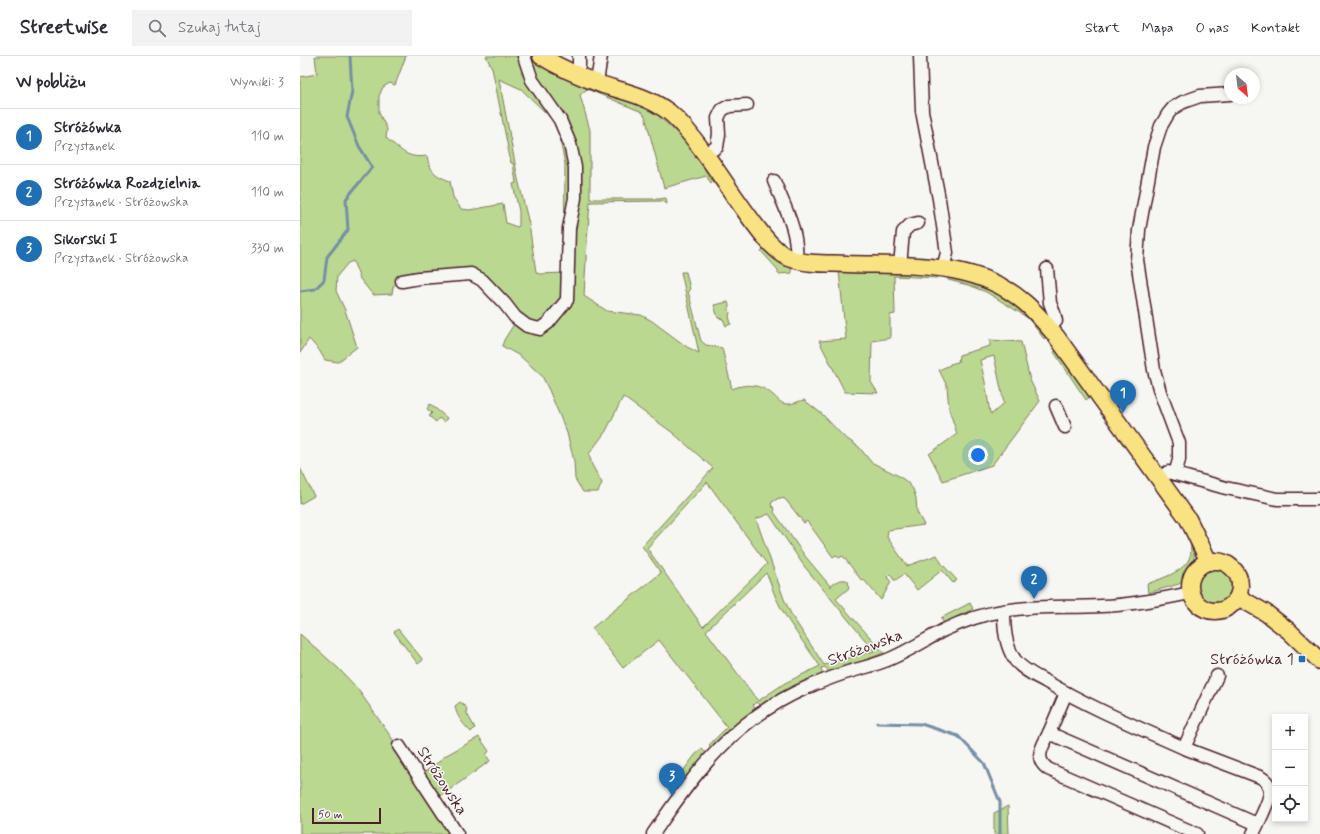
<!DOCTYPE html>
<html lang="pl">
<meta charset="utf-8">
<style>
:root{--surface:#fff;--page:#f2f2f3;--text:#2b2b33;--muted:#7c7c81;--line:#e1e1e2;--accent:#1f6fb2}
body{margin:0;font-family:Mynerve,sans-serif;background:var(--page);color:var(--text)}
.controls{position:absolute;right:12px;bottom:12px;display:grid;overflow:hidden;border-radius:0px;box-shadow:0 2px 6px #0003}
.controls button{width:36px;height:36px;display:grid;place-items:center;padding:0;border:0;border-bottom:1px solid var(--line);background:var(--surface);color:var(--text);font:20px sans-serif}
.compass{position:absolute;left:924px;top:12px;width:36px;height:36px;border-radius:50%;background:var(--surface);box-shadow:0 2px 6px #0003;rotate:152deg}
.scale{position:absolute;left:12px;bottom:10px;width:69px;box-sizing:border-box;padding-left:4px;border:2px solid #4a1f2b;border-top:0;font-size:11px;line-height:14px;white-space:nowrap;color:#4a1f2b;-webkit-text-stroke:3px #f6f6f2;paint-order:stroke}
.you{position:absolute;left:678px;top:399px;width:14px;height:14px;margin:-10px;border:3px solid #fff;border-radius:50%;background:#1a73e8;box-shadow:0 0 0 6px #1a73e833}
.badge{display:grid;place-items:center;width:26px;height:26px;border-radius:50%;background:var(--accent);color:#fff;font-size:13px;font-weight:700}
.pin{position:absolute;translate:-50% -33px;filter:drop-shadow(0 1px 2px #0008)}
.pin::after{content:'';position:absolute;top:21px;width:14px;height:12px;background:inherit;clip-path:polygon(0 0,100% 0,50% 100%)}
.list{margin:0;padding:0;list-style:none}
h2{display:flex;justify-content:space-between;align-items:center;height:52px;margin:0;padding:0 16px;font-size:17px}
h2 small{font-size:13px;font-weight:400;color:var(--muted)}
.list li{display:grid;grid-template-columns:26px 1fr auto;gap:12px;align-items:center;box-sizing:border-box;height:56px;padding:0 16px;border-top:1px solid var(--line)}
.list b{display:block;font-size:15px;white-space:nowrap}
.list p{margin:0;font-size:13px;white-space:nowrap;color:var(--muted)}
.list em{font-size:13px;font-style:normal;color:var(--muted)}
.icon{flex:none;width:22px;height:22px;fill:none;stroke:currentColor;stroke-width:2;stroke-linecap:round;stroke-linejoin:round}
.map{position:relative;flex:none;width:1020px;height:778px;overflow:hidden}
header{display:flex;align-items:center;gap:24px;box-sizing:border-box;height:56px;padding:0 20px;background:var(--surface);border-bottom:1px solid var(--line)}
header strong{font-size:19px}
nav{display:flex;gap:22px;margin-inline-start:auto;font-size:14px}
.search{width:280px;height:36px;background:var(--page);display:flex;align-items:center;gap:10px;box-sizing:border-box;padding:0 14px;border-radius:0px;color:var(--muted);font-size:15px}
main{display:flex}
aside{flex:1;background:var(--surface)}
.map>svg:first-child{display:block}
</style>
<header>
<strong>Streetwise</strong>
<div class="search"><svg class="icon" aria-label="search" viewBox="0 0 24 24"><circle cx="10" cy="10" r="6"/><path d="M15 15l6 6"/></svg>Szukaj tutaj</div>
<nav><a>Start</a><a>Mapa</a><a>O nas</a><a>Kontakt</a></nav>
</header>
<main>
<aside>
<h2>W pobliżu<small>Wyniki: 3</small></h2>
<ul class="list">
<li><span class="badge">1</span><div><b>Stróżówka</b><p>Przystanek</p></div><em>110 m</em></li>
<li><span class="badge">2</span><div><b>Stróżówka Rozdzielnia</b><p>Przystanek · Stróżowska</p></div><em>110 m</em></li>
<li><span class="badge">3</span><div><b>Sikorski I</b><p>Przystanek · Stróżowska</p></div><em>330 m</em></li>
</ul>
</aside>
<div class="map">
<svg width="1020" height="778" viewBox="0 0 1020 778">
<rect width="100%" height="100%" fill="#f6f6f2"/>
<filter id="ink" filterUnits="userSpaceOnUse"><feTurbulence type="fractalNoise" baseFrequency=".025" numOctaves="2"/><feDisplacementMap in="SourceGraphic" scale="8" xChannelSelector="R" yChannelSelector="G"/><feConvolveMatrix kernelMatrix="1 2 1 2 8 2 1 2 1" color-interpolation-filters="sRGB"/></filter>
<g filter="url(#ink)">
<g fill="#bad890" stroke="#827c5e" fill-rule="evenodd">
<path d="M15,0h91l-11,29 -5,-2 -7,4 -4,9v17l8,16 -1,9c16,12 20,21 41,18 3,16 9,20 23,25l3,16 8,12 9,1 33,-6 3,19 11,4 2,-1v-15l-6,-27 3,-1 -3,-20h-2l-19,-95 -6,-12h44l12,8 89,36 24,13 29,26 23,34 4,-2 4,7 -4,5 -5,-7 -42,12 -19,-72 -3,-4 -55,-23 -7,6 10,35v69h69l7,-1 1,6 -4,-3 -73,1 -3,40 -3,54 23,15 34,4 11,6 35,26 12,6 -18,-81h5l4,17 -2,2 13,50 5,4 16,3 10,41c14,-6 29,-5 41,6 5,4 8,10 16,9 4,0 10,-3 15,-4l18,14 21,22 16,11 12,15 28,14 8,6 6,7 3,9 1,14 7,13 -36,5 -1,7 20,29 30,-11 5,9 15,16 -4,3 -11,-13 -25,20 -13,-16 -8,6h-2l-4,-6 -3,3 4,5 -10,18 -17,-20 -2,1 -19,-25 -4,2 -3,-3 -3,2 -26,-36 -3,2 -19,-24 -6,-1 -7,4 -1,3 4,4 -1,3 31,44 26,31v-2c5,-4 12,-7 17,-4l1,7 -13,11 48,54 -54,20 -5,-6 -4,1 1,4 -1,3 -33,14 -28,17 -4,-4 -3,3 2,4 -26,21 -16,17h-2l-2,-2 18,-18 -68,-87 -36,28 -31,-40 69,-55 -19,-27 71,-78 -40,-35 -50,-36 -17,34 -17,23 3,11 10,18 -4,9h-15l-8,-13 -1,-18 -7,-28 -18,-43 -7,-14 -22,-20 -18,-10 2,-6 12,-19 -41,-50 -79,12 -3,4 -1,7 -19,1 -13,-16 -7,-18 -5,2 -11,13 -1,15 9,19 12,37 -19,15 -13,-2 -6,-10 -10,-11 -9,14v-276l17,-3zM199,23l22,10 27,26 9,11 8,38 -1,109 -25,1 -3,-2 -7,-48 -11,-45zM407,426l60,82 -64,63 -56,-79zM469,458l35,52 70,85 -50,14 -32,-49 -8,-17 -28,-80zM466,517c5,8 6,17 10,25 11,24 29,46 44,68l-35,17 -27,18 -52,-70z"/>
<polygon points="466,191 496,212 491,212 492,217 478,218 478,214 461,195"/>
<polygon points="528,211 637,219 637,222 594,220 595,258 590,259 590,282 572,285 571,326 578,337 545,336 519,285 546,283 539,215"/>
<polygon points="648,221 682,228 724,253 747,280 744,283 728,262 709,250 686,236 668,229 648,224"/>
<path d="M428,246c2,4 0,7 2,11l-1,3 2,8 -5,2 -3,-7 -5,-1 -4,-13z"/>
<path d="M690,284l31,2 9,38 10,21 -48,64 -49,16 -14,-27 28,-20 -8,-25 -2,-23 -8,-16 11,-5v-1l8,-2 1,-7 31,-9zM694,300l10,47 -12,11 -2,-1 -5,-31 -5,-22z"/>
<polygon points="755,295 759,296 791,340 786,344 754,296"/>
<polygon points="130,348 147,362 144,366 139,362 136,366 129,360 132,357 127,353"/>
<polygon points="0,412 14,440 0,448"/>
<path d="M890,486l4,12v8l-10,17 -5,5 -31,9 -1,-9c15,-6 43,-13 44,-33 0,-3 -1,-6 -1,-9z"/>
<circle cx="915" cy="530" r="17"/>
<polygon points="670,547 673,553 646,566 643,566 641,562"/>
<polygon points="98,573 123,604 118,608 94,576"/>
<polygon points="0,578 38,612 57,632 98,691 155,778 0,778"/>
<path d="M160,646l3,2 4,5 -1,3 9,16 -4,4c-7,-7 -15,-16 -16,-26z"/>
<polygon points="179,681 189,695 186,699 190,705 138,742 122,718 140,705 143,701"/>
<polygon points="402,693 406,697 377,734 372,730 395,699"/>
<polygon points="708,750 709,778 694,778 694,757"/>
</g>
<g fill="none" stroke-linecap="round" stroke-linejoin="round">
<g stroke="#758fa3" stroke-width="3">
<polyline points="0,235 15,233 24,224 27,201 48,174 46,143 72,111 59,90 47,61 52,35 50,0"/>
<polyline points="577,667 621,668 658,680 684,707 700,746 700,778"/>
</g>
<g stroke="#4a1f2b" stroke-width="15">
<g id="minor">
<polyline points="620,0 622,55 639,143 647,197 643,212"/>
<polyline points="276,18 279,9 279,0"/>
<polyline points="297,26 301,0"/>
<polyline points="405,98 417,91 419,78 418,62 422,54 429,50 447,49"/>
<path d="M474,125c10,25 25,51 22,79"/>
<polyline points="600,210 603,176 610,169 618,167"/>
<polyline points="747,213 750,247 754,257 756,265 749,272"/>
<polyline points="102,225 119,222 171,218 182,224 205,248 215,261 227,270 240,273 248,267 267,244 269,172 275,142 275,111 270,88 260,64 232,24 224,0"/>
<polyline points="756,350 765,371"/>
<polyline points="875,418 879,404 879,387 860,336 854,314 837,204 839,174 854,91 861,70 868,58 873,52 883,46 900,40 930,38"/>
<polyline points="859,423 868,416 926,432 977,443 1020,443"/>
<path d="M704,555c0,17 1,34 11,49 7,9 20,16 30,21 44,26 92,46 139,67l33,-72"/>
<polyline points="749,677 766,637"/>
<polyline points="99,690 157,778"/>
<path d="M884,692l76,29c6,3 10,8 10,15 0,9 -13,33 -17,42"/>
<path d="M353,778c43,-63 82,-116 155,-147 12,-5 25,-10 37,-14 16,-5 32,-8 47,-15 18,-8 35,-19 52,-28 19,-9 39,-16 59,-19 32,-6 66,-3 99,-5 29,-1 60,-7 88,-13"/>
<path d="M897,778l-149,-65c-15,-11 -5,-23 1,-36l208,91"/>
</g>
</g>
<g stroke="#4a1f2b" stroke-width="19">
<g id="major">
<path d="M241,0c19,12 40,21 62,29 23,7 46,12 66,27 17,14 29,33 42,50 15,22 29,43 45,64 9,12 19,25 33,32 18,7 41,5 59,6 60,2 127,-4 176,38 12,10 22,22 32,34l132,183 21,43"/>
<circle cx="915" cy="530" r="25"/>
<polyline points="938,541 966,557 989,575 1020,605"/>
</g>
</g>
<use href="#minor" stroke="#f6f6f2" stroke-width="12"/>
<use href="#major" stroke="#f8e281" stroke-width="16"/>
</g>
</g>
<rect fill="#1f6fb2" stroke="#f6f6f2" stroke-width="1.5" x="998" y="599" width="8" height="8" rx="2"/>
<g text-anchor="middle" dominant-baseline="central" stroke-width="3" stroke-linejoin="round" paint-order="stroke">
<g font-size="16" fill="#4a1f2b" stroke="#f6f6f2">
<text transform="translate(565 592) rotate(-20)">Stróżowska</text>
<text transform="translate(142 725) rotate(57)">Stróżowska</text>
</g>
<g font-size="16" fill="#4a1f2b" stroke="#f6f6f2" text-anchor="end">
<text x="994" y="603">Stróżówka 1</text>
</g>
</g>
</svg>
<div class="controls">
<button>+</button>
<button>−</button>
<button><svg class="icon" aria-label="locate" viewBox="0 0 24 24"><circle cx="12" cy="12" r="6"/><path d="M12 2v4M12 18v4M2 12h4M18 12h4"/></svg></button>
</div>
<svg class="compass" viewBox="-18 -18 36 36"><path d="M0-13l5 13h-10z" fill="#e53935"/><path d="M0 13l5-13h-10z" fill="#7c7c81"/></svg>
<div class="scale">50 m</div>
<div class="you"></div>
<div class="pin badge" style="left:823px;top:357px">1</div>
<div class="pin badge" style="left:734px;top:543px">2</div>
<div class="pin badge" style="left:372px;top:740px">3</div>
</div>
</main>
